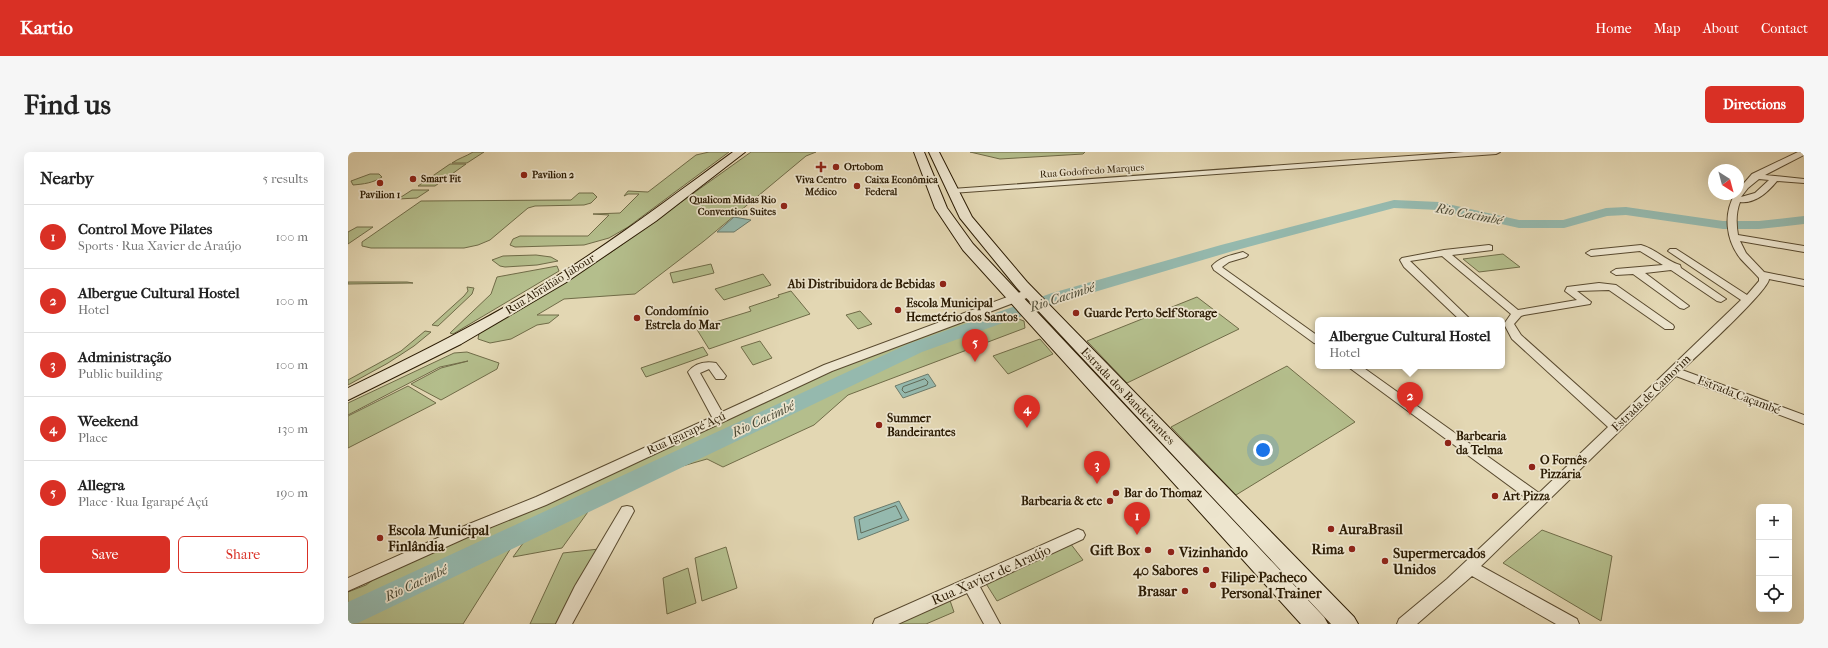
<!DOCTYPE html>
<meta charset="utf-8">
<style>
:root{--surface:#fff;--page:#f6f6f6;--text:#222;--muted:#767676;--line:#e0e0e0;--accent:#d93025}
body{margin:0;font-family:"IM FELL French Canon",serif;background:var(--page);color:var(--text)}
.controls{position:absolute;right:12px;bottom:12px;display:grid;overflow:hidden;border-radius:6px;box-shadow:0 4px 16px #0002}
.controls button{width:36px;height:36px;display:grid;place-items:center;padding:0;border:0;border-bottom:1px solid var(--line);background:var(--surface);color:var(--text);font:20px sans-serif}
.compass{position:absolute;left:1360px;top:12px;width:36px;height:36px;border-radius:50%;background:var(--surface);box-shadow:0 4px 16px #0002;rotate:144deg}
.you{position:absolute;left:915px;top:298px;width:14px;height:14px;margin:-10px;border:3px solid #fff;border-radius:50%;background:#1a73e8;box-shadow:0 0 0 6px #1a73e833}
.badge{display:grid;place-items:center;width:26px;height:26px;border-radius:50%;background:var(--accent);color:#fff;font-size:13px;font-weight:700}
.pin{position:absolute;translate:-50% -33px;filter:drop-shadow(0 1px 2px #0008)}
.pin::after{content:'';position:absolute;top:21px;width:14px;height:12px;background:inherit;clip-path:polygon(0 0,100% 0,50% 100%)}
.popup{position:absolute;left:967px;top:165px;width:190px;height:52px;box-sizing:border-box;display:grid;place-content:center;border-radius:6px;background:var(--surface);filter:drop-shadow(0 1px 3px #0005);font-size:13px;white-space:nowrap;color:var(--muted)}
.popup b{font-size:15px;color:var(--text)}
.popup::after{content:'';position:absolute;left:50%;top:100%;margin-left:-8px;border:8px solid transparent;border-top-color:var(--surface)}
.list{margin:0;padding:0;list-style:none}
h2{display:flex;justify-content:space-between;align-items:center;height:52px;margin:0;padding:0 16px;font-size:17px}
h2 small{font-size:13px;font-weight:400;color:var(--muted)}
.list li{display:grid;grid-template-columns:26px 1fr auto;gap:12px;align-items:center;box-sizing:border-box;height:64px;padding:0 16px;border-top:1px solid var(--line)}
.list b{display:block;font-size:15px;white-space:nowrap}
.list p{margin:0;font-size:13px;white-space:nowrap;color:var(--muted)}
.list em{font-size:13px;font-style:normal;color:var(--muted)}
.actions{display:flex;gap:8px;padding:12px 16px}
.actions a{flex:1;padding:9px 0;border:1px solid var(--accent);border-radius:6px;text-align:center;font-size:14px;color:var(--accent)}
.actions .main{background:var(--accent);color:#fff}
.icon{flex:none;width:22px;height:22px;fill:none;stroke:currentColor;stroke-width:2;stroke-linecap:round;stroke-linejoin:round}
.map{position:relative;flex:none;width:1456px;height:472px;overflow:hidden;border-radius:6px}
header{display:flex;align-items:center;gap:24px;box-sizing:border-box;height:56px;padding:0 20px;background:var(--accent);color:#fff}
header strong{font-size:19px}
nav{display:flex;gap:22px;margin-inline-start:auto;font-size:14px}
.intro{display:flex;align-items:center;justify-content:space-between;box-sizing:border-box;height:96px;padding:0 24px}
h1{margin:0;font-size:28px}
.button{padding:10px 18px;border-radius:6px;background:var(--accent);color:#fff;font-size:14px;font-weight:700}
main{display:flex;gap:24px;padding:0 24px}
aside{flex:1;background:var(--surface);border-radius:6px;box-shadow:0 4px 16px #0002}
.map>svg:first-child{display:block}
</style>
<header>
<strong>Kartio</strong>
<nav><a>Home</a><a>Map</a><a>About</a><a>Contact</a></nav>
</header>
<div class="intro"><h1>Find us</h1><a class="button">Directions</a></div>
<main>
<aside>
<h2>Nearby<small>5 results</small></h2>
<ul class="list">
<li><span class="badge">1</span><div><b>Control Move Pilates</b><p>Sports · Rua Xavier de Araújo</p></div><em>100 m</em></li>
<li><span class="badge">2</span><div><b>Albergue Cultural Hostel</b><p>Hotel</p></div><em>100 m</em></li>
<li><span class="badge">3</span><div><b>Administração</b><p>Public building</p></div><em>100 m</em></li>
<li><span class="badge">4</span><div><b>Weekend</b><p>Place</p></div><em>130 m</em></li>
<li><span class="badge">5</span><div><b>Allegra</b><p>Place · Rua Igarapé Açú</p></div><em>190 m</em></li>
</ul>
<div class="actions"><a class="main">Save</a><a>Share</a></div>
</aside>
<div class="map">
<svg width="1456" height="472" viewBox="0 0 1456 472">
<rect width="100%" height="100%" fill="#e3d7b3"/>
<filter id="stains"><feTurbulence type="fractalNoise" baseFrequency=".005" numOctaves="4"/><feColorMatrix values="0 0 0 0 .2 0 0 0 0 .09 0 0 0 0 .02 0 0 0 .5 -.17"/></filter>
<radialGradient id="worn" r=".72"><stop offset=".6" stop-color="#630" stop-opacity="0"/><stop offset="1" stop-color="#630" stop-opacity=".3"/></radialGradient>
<g fill="#b4be8c" stroke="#706c48">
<path d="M125,0h11l-17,11h-15c7,-5 13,-6 21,-11z"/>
<polygon points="361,0 381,0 280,75 261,86 236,93 167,95 162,93 165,87 172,84 240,84 261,63 245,62 272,61 291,42 280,42 276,44 280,39 300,40 348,3"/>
<polygon points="403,0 468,0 458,4 356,89 287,142 216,147 189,163 211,163 201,171 189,173 163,187 142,191 130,187 131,181 262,101"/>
<polygon points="622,0 737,0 735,2 652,7"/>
<polygon points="102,12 118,12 87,34 70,34"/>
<path d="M22,22h9l3,3c-9,6 -18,7 -29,8l-2,-4z"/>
<polygon points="64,38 81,38 69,46 50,47"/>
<polygon points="231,41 245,41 249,45 243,51 236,53 187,54 180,56 142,88 130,93 116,96 23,96 14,94 14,90 73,49 223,48"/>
<polygon points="9,75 25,75 0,92 0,80"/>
<polygon points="1155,102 1172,115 1131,120 1115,107"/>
<polygon points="188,103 203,105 210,109 189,113 157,115 152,114 144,108 155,104"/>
<polygon points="363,112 366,121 325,131 322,121"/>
<polygon points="209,114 211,119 105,182 102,181 143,142 149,125"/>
<polygon points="415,122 423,133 376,148 367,137"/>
<polygon points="0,130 59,130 65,131 0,132"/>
<polygon points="119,135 126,136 124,142 90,174 84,173 116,144 120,139"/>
<polygon points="443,139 462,162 361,197 348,176 403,159 401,155 431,145 430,143"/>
<polygon points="849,145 891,177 779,231 739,189"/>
<polygon points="512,159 524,172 510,177 498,163"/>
<polygon points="665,165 676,169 677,176 500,243 466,273 375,315 359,307 300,324 168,388 115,472 0,472 0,440 18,433 41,416 493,211 611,169"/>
<polygon points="77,179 83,180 66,194 40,211 0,233 0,228 53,199"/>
<polygon points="692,187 705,202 660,222 645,204"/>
<polygon points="412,189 424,206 405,213 393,195"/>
<polygon points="355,195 360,203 298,225 293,216"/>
<polygon points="119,200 151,211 149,217 93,248 63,232 93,216 120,209 92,215 0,263 0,251 106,201"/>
<polygon points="939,214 1007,270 888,343 823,275"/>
<polygon points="60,234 88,251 0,296 0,264"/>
<polygon points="242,357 214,396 165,405 178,387"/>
<polygon points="1194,378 1264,404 1253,469 1155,411"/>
<polygon points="722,391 735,408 649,449 637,430"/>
<polygon points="378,395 389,436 354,449 347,406"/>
<polygon points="251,397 215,472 182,472 215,401"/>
<polygon points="340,416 348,451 319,462 315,426"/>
<polygon points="599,440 606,460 578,472 524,472"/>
</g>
<g fill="#95b9ae" stroke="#6b7a6a">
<polygon points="386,65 403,68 386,80 369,80"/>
<polygon points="580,222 588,234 555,246 547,234"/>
<polygon points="551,349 561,368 510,388 506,365"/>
</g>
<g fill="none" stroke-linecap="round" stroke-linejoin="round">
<g stroke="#606a58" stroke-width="1">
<polygon points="577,227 580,230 579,233 557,241 554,238 555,235"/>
<polygon points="548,354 554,366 513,381 511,368"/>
</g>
<polygon fill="#95b9ae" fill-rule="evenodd" points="1046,48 1091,50 1171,68 1215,68 1258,56 1278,55 1375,69 1411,69 1456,64 1456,72 1411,77 1375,77 1278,63 1259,64 1216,76 1171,76 1091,58 1046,56 885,99 716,149 574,200 10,471 0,472 0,450 560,192 704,141 873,93"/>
<g stroke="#594a2f" stroke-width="2">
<g id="street">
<polygon points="1116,0 1152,0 1148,2 604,41 600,39 604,37"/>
<path d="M1450,0h6v3l-39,20 39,4v4l-27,-2c-9,11 -22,23 -37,21 -4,10 -4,22 -2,33l66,11v6l-64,-11 6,12 18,19 40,8v6l-35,-7c0,11 -74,79 -87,91l122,45v9l-128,-48 -195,190 96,53 2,5h-23l-84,-48 -55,48h-20l2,-5 48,-40 83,-78 -183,-135h14l178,127 69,-66 -96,-88 -8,-15 7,-10 -69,-58 -32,5 61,59h-11l-56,-53 -4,-7 2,-2 42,-8 45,-5 3,1v4l-40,5 66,55 59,-10 -12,-9 2,-4 32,-4 17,2 57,40 1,2 -1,2h-8l-56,-39 -32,1 14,11 -1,2 -66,11 -3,1 -7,8 7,11 95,85 125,-120 -73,-49 2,-2h6l71,46 12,-14v-3c-6,-7 -13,-13 -19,-20 -14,-18 -17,-44 -5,-64h3v-4l14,-16zM1411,27l10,1 -14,13 -14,4 7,-9z"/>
<path d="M1293,93c15,4 25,16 39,20l1,3 45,31 -5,3 -4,-1 -46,-31 -26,3 44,33 -5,3 -4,-1 -47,-34 -17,1 -5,-3 5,-3 47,-4 -23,-14 -49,5 -5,-3 5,-3z"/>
<path d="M895,100l5,3 -2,2 -17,5 -7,5 1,1 95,68v8l-4,-1 -100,-73 -2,-4c8,-9 20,-11 31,-14z"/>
<path d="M681,137l5,3 -7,6 -195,73 -286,134 -67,27 -131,59v-13l121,-54 67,-27 176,-80 -24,-45c7,-9 18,-11 28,-9l10,13 -2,3h-8l-7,-10 -9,4 22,39 102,-47z"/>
<polygon points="279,354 284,355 286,359 224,472 208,472 227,434 274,355"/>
<polygon points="730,377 735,379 737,383 735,387 632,435 652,472 636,472 619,441 550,472 525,472 527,467"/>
</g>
</g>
<g stroke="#2b1b03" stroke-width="2">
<g id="secondary">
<path d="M385,0h12l-89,69 -91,62 -104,61 -113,56v-12c70,-34 140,-69 206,-110 62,-39 120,-83 179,-126z"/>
<polygon points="566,0 576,0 599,56 625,92 976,465 980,472 953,472 615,98 587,56"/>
<polygon points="581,0 591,0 624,65 679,130 1006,465 1010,472 983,472 669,136 612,66"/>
</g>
</g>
<use href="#street" fill="#ede5ce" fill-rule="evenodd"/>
<use href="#secondary" fill="#ede5ce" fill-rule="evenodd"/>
</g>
<g fill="#8f2418" stroke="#ede5ce" stroke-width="1.5">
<path d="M471 9h4v4h4v4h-4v4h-4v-4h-4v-4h4z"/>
<circle cx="488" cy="15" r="4"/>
<circle cx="176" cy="23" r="4"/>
<circle cx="65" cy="27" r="4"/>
<circle cx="32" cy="31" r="4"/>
<circle cx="509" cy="34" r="4"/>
<circle cx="436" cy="54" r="4"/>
<circle cx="595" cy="132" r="4"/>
<circle cx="550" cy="158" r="4"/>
<circle cx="728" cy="161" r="4"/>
<circle cx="289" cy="166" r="4"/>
<circle cx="531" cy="273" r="4"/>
<circle cx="1100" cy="291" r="4"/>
<circle cx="1184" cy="315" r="4"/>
<circle cx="768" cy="341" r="4"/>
<circle cx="1147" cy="344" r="4"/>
<circle cx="762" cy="349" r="4"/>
<circle cx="983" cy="377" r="4"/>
<circle cx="32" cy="386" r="4"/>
<circle cx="1004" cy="397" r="4"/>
<circle cx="800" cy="398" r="4"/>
<circle cx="823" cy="400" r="4"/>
<circle cx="1037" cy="409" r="4"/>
<circle cx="858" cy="418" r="4"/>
<circle cx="865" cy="433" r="4"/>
<circle cx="837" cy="439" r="4"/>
</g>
<g text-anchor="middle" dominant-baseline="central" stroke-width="3.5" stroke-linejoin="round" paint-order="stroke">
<g font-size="10" font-weight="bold" fill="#2b1b03" stroke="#ede5ce" text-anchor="start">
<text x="496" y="15">Ortobom</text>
<text x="184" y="23">Pavilion 2</text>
<text x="73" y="27">Smart Fit</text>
<text x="473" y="28" text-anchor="middle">Viva Centro<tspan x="473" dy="12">Médico</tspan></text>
<text x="517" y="28">Caixa Econômica<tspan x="517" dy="12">Federal</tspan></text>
<text x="32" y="43" text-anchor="middle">Pavilion 1</text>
<text x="428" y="48" text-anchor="end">Qualicom Midas Rio<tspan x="428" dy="12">Convention Suites</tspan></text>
</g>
<g font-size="10" fill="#2b1b03" stroke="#ede5ce">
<text transform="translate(744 19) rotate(-4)">Rua Godofredo Marques</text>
</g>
<g font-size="12" fill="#2b1b03" stroke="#ede5ce">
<text transform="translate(202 132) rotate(-32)">Rua Abrahão Jabour</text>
<text transform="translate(1303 241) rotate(-44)">Estrada de Camorim</text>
<text transform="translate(1391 243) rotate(21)">Estrada Caçambé</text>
<text transform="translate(780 244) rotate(46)">Estrada dos Bandeirantes</text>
<text transform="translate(338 281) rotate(-25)">Rua Igarapé Açú</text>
</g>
<g font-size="12" font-weight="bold" fill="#2b1b03" stroke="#ede5ce" text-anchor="start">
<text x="587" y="132" text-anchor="end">Abi Distribuidora de Bebidas</text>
<text x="558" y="151">Escola Municipal<tspan x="558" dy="14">Hemetério dos Santos</tspan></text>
<text x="297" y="159">Condomínio<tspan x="297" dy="14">Estrela do Mar</tspan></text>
<text x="736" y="161">Guarde Perto Self Storage</text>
<text x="539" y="266">Summer<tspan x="539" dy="14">Bandeirantes</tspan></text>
<text x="1108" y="284">Barbearia<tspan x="1108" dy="14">da Telma</tspan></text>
<text x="1192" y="308">O Fornês<tspan x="1192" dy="14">Pizzaria</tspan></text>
<text x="776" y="341">Bar do Thomaz</text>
<text x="1155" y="344">Art Pizza</text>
<text x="754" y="349" text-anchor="end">Barbearia &amp; etc</text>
</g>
<g font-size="13" font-style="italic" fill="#4b4a36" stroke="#ede5ce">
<text transform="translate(1121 62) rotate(11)">Rio Cacimbé</text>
<text transform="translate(714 145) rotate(-18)">Rio Cacimbé</text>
<text transform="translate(415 267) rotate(-25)">Rio Cacimbé</text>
<text transform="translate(68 431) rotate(-25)">Rio Cacimbé</text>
</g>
<g font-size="14" font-weight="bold" fill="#2b1b03" stroke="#ede5ce" text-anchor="start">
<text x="991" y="377">AuraBrasil</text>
<text x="40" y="378">Escola Municipal<tspan x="40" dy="16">Finlândia</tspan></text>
<text x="996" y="397" text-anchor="end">Rima</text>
<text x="792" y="398" text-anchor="end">Gift Box</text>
<text x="831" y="400">Vizinhando</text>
<text x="1045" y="401">Supermercados<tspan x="1045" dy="16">Unidos</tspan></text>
<text x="850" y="418" text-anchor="end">40 Sabores</text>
<text x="873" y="425">Filipe Pacheco<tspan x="873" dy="16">Personal Trainer</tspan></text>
<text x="829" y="439" text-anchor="end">Brasar</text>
</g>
<g font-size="14" fill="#2b1b03" stroke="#ede5ce">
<text transform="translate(643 423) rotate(-24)">Rua Xavier de Araújo</text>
</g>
</g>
<rect width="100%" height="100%" filter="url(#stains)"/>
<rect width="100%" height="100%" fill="url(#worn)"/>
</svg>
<div class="controls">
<button>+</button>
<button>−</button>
<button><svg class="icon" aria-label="locate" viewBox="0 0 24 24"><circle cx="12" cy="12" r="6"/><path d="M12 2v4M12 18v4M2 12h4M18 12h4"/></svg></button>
</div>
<svg class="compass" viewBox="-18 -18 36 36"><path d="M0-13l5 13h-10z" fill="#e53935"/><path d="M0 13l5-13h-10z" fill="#767676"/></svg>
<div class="you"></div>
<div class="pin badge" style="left:789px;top:383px">1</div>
<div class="pin badge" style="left:1062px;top:263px">2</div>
<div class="popup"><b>Albergue Cultural Hostel</b>Hotel</div>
<div class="pin badge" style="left:749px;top:332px">3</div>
<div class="pin badge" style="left:679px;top:276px">4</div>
<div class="pin badge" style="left:627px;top:210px">5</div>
</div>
</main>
